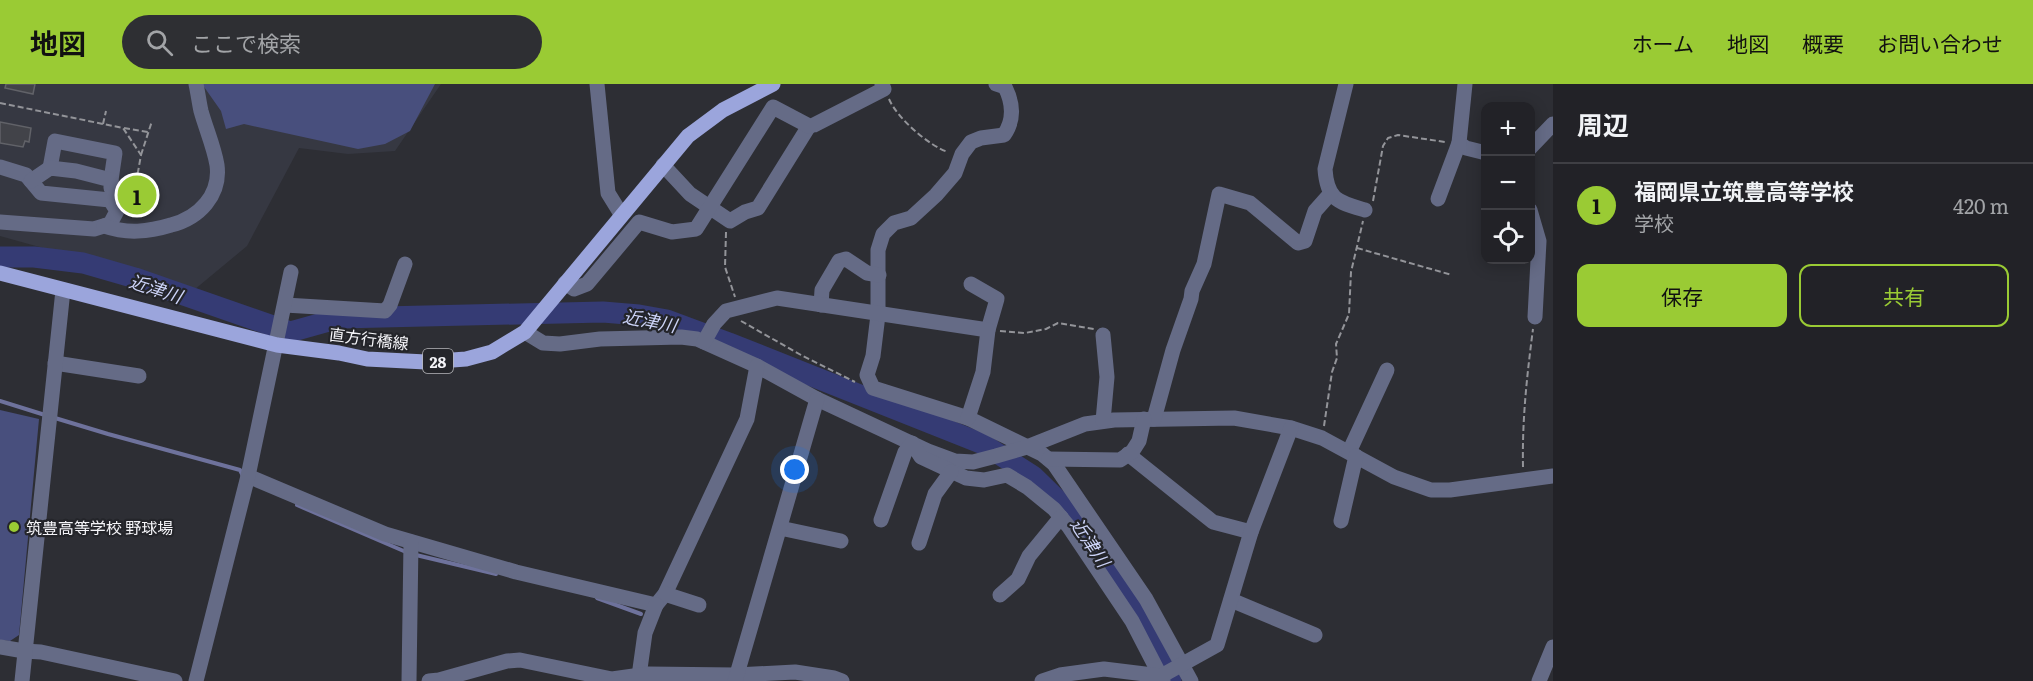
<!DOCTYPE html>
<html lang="ja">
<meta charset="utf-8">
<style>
:root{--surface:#222227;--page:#2e2f33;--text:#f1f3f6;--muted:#a2a4a7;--line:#3f3f44;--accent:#9acb34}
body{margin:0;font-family:Literata,"Noto Sans JP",serif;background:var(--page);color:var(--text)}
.controls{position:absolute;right:18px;top:18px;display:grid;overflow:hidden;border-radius:12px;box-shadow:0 3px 15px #0003}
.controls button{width:54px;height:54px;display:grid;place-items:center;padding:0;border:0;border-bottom:2px solid var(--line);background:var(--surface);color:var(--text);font:30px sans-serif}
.you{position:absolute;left:795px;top:386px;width:21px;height:21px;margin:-15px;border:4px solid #fff;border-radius:50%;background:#1a73e8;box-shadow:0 0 0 9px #1a73e833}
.badge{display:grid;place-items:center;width:39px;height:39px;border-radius:50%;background:var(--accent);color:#111;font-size:20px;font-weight:700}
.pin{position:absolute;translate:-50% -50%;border:3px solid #fff;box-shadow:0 2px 6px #0006}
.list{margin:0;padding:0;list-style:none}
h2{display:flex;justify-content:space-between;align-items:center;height:78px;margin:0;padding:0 24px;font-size:26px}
h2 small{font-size:20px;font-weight:400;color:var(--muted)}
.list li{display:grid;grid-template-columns:39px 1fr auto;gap:18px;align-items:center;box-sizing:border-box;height:84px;padding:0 24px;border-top:2px solid var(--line)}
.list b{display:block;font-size:22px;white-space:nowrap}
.list p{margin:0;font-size:20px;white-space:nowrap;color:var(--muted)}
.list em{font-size:20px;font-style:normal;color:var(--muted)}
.actions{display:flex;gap:12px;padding:18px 24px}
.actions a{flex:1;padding:14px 0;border:2px solid var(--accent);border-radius:12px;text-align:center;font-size:21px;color:var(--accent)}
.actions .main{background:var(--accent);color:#111}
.icon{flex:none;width:33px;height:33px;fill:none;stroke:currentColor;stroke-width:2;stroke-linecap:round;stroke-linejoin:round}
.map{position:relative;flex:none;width:1553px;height:597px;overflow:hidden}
header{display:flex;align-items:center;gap:36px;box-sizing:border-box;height:84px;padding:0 30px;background:var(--accent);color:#111}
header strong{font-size:28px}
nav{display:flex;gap:33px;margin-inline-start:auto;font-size:21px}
.search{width:420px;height:54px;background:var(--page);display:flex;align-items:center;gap:15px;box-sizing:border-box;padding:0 21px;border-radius:33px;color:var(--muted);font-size:22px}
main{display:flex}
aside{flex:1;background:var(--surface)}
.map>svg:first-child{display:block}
</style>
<header>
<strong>地図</strong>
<div class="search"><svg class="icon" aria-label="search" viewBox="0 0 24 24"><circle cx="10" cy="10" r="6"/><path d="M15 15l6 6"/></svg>ここで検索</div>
<nav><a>ホーム</a><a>地図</a><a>概要</a><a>お問い合わせ</a></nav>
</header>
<main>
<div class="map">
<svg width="1553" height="597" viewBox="0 0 1553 597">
<rect width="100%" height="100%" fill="#2d2e34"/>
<polygon fill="#363842" points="0,0 441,0 395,67 348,70 299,64 247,162 194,206 0,152"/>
<g fill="#484f7d">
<polygon points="202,0 435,0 410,47 385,60 358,65 244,40 226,45 221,27"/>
<polygon points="0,326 39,335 19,551 10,557 0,556"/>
</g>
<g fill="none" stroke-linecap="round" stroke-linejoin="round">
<g stroke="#6e729c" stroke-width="4">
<polyline points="0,317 45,331"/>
<polyline points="55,334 108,350 240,386 243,392"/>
<polyline points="297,421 406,468"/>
<polyline points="416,471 496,490"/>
<polyline points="597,514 641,530"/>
</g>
<polyline stroke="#353b74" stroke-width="21" points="0,173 34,173 83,179 135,194 290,248 340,234 603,228 639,231 667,236 729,259 983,360 1033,392 1076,434 1122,506 1171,597"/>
</g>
<g fill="#424349" stroke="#616268" stroke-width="1.5">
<polygon points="6,0 35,0 33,10 5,4"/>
<polygon points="0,38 31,44 29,58 25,57 23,63 0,59"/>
</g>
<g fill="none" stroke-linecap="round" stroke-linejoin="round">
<g stroke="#939499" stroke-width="2" stroke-dasharray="6 3" stroke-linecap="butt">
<path d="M889,15c8,19 40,47 59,53"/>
<polyline points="0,19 123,44 141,71 131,127"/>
<polyline points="103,40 106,27"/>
<polyline points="124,44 148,48"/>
<polyline points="141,71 152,37"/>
<polyline points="1373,117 1383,62 1388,54 1398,51 1445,58"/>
<polyline points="726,148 725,183 735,213"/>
<polyline points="1357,164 1452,191"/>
<polyline points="741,237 801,271 855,298"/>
<polyline points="1000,247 1025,249 1046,245 1058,239 1094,245"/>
<polyline points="1324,342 1332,288 1337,274 1336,260 1349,230 1351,188 1363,137"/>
<path d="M1523,383c-1,-47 4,-92 10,-138"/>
</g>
<g stroke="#656b86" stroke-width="15">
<polyline points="597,0 608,109 621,130"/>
<path d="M996,0l9,3c8,16 10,32 -1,48l-23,3 -10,4 -9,12 -7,19 -19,22 -25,23 -17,5 -11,11 -5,16v65l-5,41 -6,19 6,13 95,30 74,36 12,10 92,135 45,82"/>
<path d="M1346,0l-21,85c2,31 13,33 40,41"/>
<polyline points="1465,0 1459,59 1466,64 1486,69"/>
<polyline points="1530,64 1553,40"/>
<polyline points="663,81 690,110 730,137 745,128 758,124 809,42"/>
<polyline points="0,83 26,91 41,109 110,116 117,127 110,140 94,145 0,138"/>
<polyline points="50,84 55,57 115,69 111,96"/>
<polyline points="31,97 50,84 76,87 111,96 111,104"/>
<polyline points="1438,115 1459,59"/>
<polyline points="1530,126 1539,157 1535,233"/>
<path d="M104,142c23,8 44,6 67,-1 28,-7 50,-30 46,-60 -3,-18 -11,-36 -16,-54 -2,-9 -3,-18 -5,-27"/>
<polyline points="565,199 574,205 587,200 639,138 672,148 696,145 773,23 809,42 814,41 884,5 882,0"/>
<polyline points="971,200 997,215 988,246"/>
<polyline points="285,221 385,227 390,221 405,180"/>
<polyline points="821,221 822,206 839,177 846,175 867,189 879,191"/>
<polyline points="525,248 543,259 560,260 600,255 681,253 697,255 757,282 817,315 928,367 955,377 973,378 996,372 1027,363 1085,340 1114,336 1234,334 1291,344 1322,354 1394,393 1431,406 1450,406 1553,392"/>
<polyline points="704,258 714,240 726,227 777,214 988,246 983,288 968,334"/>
<polyline points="55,279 139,292"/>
<polyline points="1154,335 1173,266 1191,215 1192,207 1204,180 1219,110 1250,119 1298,159 1305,157 1315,127 1331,109"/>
<polyline points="1103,337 1107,293 1103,251"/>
<polyline points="1349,368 1387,286"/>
<polyline points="1128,370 1213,438 1251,448"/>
<polyline points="1049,375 1120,376 1132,368 1139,357 1144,335"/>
<polyline points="248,392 385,450 516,488 656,521 665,510 747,335 757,282"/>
<polyline points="881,436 905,368 912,359 921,373 966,394 984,396 1007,391 1027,403 1054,425 1069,443 1132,537 1163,597"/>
<polyline points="1341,437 1356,372"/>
<polyline points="780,444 841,457"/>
<polyline points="919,459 935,410 951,388"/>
<polyline points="665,510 699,521"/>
<polyline points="1000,511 1018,495 1029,472 1061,433"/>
<polyline points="1231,516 1315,551"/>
<polyline points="0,563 24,567 41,568 175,597"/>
<polyline points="639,592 645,549 656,521"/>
<polyline points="22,597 63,206"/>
<polyline points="196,597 248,392 291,188"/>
<polyline points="409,597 411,458"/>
<polyline points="429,597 439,596 507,577 520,576 612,595 648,590 736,591 795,588 834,594 842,597"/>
<polyline points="735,597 817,315"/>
<polyline points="1042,597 1060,591 1104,585 1161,592 1217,561 1251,448 1291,344"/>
<polyline points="1539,597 1553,563"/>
</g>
<polyline stroke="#9ba5dc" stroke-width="15" points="0,189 277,261 339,269 367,275 426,278 466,275 492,268 525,248 688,52 723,26 773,0"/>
</g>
<circle fill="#9acb34" stroke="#24252a" stroke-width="2" cx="14" cy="443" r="6"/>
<g text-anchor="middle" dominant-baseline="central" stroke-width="4.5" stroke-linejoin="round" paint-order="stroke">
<rect fill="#24252a" stroke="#b6b6ba" stroke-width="1.5" x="423" y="265" width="30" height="24" rx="4.5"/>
<g font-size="15" font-weight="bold" fill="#f4f4f8">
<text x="438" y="277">28</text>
</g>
<g font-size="16" fill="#f4f4f8" stroke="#24252a">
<text transform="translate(369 254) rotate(7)">直方行橋線</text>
</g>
<g font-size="16" fill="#f4f4f8" stroke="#24252a" text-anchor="start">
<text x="26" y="443">筑豊高等学校 野球場</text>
</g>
<g font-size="18" font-style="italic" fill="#ccd3f7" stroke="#24252a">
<text transform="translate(156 204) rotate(18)">近津川</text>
<text transform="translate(650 236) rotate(11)">近津川</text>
<text transform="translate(1091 458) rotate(56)">近津川</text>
</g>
</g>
</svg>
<div class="controls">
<button>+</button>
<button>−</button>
<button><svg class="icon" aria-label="locate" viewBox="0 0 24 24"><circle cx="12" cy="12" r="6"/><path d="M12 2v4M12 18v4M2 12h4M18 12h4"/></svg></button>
</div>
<div class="you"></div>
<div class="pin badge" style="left:137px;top:111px">1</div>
</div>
<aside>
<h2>周辺<small></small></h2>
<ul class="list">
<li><span class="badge">1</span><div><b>福岡県立筑豊高等学校</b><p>学校</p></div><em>420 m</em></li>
</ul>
<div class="actions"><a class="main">保存</a><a>共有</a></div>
</aside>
</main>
